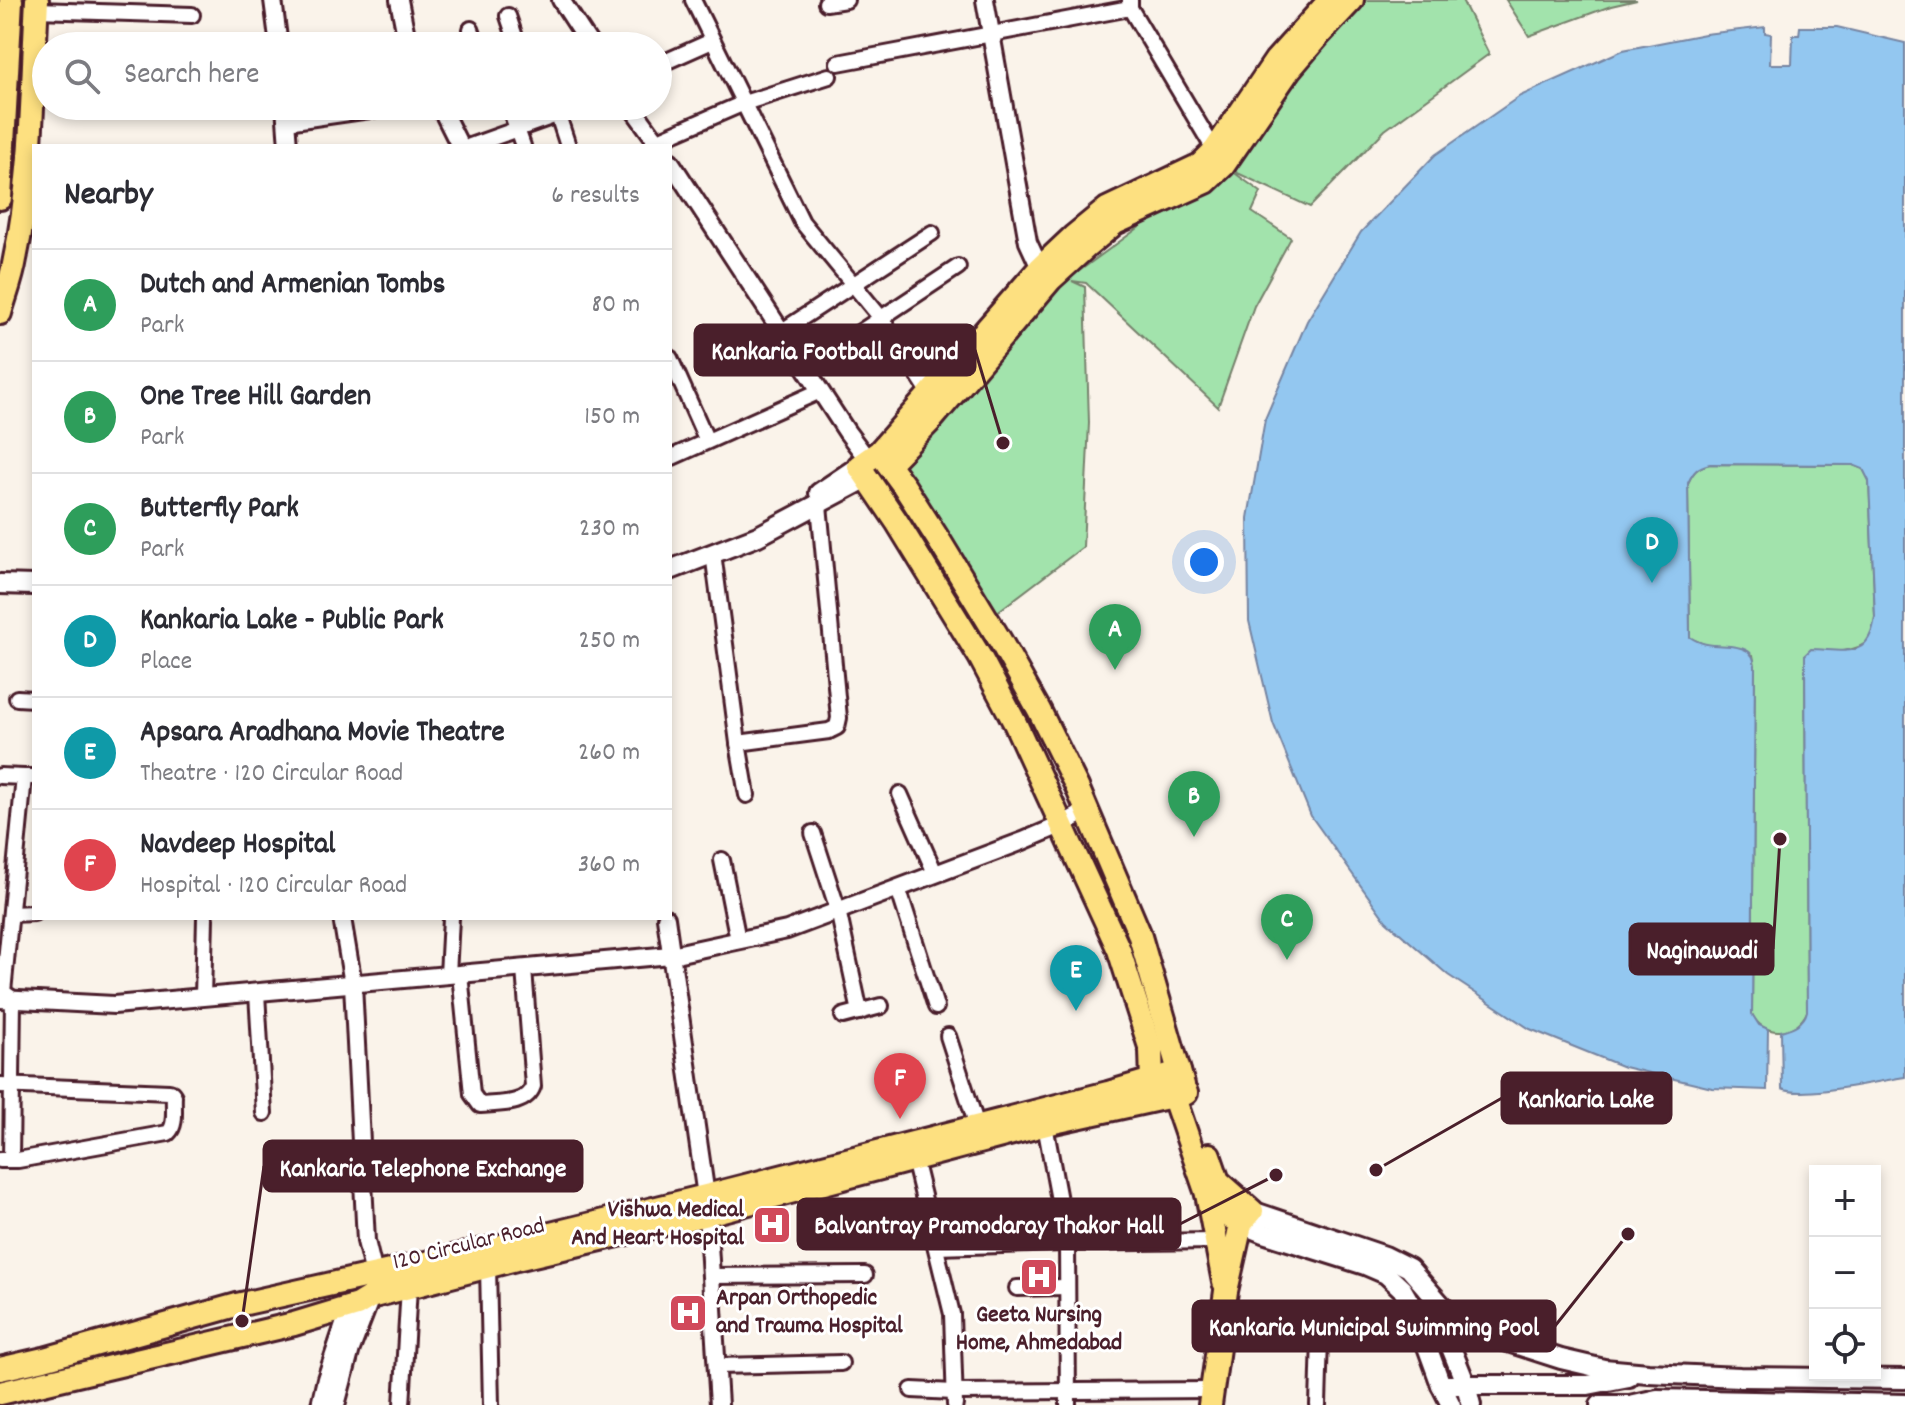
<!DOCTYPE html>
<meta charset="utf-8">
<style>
:root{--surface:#fff;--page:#f7f7f7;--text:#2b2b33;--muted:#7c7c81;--line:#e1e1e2;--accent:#d1495b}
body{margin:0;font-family:Dekko,sans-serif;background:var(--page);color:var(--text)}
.controls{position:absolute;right:24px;bottom:24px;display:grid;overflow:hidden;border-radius:0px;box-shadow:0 4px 12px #0003}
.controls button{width:72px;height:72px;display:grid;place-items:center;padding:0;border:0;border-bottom:2px solid var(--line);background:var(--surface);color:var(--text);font:40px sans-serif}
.you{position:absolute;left:1204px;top:562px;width:28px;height:28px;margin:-20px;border:6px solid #fff;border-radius:50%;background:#1a73e8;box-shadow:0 0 0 12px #1a73e833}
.badge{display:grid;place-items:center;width:52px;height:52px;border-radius:50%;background:var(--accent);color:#fff;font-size:26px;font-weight:700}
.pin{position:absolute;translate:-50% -66px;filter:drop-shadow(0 2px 4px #0008)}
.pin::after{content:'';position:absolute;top:42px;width:28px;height:24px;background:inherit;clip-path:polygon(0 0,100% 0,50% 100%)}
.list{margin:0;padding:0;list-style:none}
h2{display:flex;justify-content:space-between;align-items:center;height:104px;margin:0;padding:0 32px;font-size:34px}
h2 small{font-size:26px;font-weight:400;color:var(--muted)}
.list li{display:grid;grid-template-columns:52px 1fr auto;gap:24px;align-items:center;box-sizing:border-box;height:112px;padding:0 32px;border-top:2px solid var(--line)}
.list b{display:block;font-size:30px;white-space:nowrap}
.list p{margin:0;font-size:26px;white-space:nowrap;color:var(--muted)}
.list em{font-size:26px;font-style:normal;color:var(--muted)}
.icon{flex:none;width:44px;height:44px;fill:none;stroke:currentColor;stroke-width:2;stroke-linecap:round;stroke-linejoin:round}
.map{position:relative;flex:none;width:1905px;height:1405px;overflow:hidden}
.search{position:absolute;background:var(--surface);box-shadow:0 4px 12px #0003;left:32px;top:32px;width:640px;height:88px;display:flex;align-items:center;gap:20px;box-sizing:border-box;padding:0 28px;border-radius:44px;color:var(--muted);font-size:30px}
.panel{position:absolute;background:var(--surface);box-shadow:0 4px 12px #0003;left:32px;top:144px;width:640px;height:776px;border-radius:0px}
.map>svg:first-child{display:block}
</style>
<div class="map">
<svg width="1905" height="1405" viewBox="0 0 1905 1405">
<rect width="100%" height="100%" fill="#faf3ea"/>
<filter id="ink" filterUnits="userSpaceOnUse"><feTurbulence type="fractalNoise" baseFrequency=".0125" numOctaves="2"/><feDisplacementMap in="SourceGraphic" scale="16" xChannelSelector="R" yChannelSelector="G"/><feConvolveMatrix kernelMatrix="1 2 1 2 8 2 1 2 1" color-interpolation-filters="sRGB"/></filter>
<g filter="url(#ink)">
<g fill="#a2e3ac" stroke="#76816c" stroke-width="2">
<polygon points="1361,0 1462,0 1489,54 1385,130 1310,207 1229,169 1261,192 1252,212 1291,238 1254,306 1218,407 1086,283 1072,281 1085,287 1089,423 1083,547 996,613 977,587 901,462 1067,280 1223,166"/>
<polygon points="1506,0 1637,0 1611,6 1529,36"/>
<path d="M1710,464l143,1 10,4 6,11 6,137c-1,9 -1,18 -7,24 -11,12 -47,12 -63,14l2,357c-10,23 -44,27 -55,2l3,-348 -2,-11 -20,-8 -27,-2 -16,-7 -2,-155c5,-11 9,-16 22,-19z"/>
</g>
<path fill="#93c7f0" stroke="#7684a1" stroke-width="2" d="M1765,27v6l6,1 -1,30h22l1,-29h6l1,-8h37l68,16v1034c-26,4 -103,22 -123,12l-1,-58c11,-3 23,-7 26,-20l-2,-352v-4l6,-6c35,1 58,11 64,-32l-6,-136 -6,-12 -10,-4 -143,-1c-13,3 -17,8 -22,19l2,154c20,14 39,4 56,13 7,3 8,10 9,16l-3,348 7,11 9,4 -1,61 -55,-2 -88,-21 -94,-38 -82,-54 -62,-54 -75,-105 -38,-93 -24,-102 -1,-103 17,-99 42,-98 54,-89 74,-77 85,-59 103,-46 82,-16z"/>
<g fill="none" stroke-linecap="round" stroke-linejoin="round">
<g stroke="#4a1f2b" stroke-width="20">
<g id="minor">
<polyline points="693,0 802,222 881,318 931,395"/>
<polyline points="1130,0 1130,8 1218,156"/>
<polyline points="826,3 846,0"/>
<polyline points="37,10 192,15"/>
<polyline points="508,16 518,46"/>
<polyline points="471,29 477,46"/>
<polyline points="838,63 1130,8"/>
<polyline points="658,65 712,41"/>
<polyline points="195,106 210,106"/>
<polyline points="509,106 523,146"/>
<polyline points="555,106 568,146"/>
<polyline points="287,122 397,106"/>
<polyline points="656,141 744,103 829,76"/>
<polyline points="470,146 582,106"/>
<polyline points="782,331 932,233"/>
<polyline points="670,358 707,441"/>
<polyline points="806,368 958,267"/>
<polyline points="670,458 820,391"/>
<polyline points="713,553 738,743 747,795"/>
<polyline points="17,698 34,699"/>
<polyline points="738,743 829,731 837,727 839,718 819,505"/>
<polyline points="0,776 24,777"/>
<polyline points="900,794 935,873"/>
<polyline points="813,833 838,910 860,1012"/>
<polyline points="722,860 738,940"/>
<polyline points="898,888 936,1007"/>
<polyline points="11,914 34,913"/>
<path d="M460,974l12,120 8,11c19,-2 46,1 53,-19l-9,-117"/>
<polyline points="448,975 451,918"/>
<polyline points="257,993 264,1113"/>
<polyline points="203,997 205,918"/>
<polyline points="843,1016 881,1006"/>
<polyline points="948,1036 977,1126"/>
<path d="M0,1085l169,7 3,1 2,3c-1,12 3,29 -6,37l-150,27h-18"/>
<polyline points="1045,1125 1067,1243 1068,1405"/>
<polyline points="914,1159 952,1314 955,1405"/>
<polyline points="11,1160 13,999 3,992 24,777 34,777"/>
<polyline points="936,1247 1067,1243 1216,1241"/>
<polyline points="488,1267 491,1405"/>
<polyline points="711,1276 865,1275"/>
<polyline points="1017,1288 1067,1287"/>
<polyline points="1219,1338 1373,1338 1421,1330"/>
<polyline points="717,1366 841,1363"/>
<polyline points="912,1390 954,1392 1212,1390"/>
<polyline points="402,1405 409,1287"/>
<polyline points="1318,1405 1320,1337"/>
</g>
</g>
<g stroke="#4a1f2b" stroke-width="22">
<g id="tertiary">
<polyline points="273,0 279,46"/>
<polyline points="399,0 408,46"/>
<polyline points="561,0 591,46"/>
<polyline points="985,0 1028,242 1040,268 1046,274"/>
<polyline points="285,106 288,146"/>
<polyline points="440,106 460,146"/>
<polyline points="631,106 660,146"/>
<polyline points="670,161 847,432 868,460"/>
<polyline points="342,918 353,984 366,1241 374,1274"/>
<polyline points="666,918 706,1196 719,1405"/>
<polyline points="0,999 114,1005 671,955 787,930 1023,841 1063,824 1087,811"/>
</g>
</g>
<g stroke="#4a1f2b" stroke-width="24">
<g id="secondary">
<polyline points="819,493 859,466"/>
<polyline points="670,570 758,536 867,478"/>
<polyline points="0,584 34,585"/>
<polyline points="1252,1211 1385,1256 1409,1268 1450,1315 1502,1340 1561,1359 1604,1369 1648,1373 1740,1377 1905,1379"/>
<polyline points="1241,1224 1263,1233 1365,1265 1386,1274 1402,1289 1413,1308 1441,1385 1451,1405"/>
<polyline points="1434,1305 1466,1385 1471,1405"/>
<polyline points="1441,1385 1588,1385 1629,1377"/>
<polyline points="321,1405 327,1379 351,1307"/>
<polyline points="335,1405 350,1349 370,1297"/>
<polyline points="1600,1405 1630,1405 1657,1399 1905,1404"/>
</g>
</g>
<g stroke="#4a1f2b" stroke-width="28">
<g id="primary">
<polyline points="0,198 11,0"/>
<path d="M0,313c5,-18 12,-35 15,-54 18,-84 17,-173 22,-259"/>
<polyline points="879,452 904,486 940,542 1001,642 1039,710 1077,787 1139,933 1183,1085"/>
<polyline points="893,459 932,419 1051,279 1085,248 1115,223 1206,182 1223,166 1289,70 1319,35 1352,0"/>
<polyline points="1209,1155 1218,1181 1252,1211 1241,1224 1226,1291 1210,1405"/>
<polyline points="1207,1194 1224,1282"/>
<polyline points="1241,1224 1232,1218 1207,1194 1170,1086 1152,1081 1151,1050 1119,950 1015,723 980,657 897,522 859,466 879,452 1040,268 1074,236 1107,209 1200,165 1215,150 1276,60 1330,0"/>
<polyline points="0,1369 44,1359 237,1305 489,1249 706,1196 1108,1093 1179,1072"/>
<polyline points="0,1393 294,1324 357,1305 370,1297 516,1259 707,1214 1054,1122 1186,1093"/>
</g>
</g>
<use href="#minor" stroke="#fff" stroke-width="14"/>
<use href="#tertiary" stroke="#fff" stroke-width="16"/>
<use href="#secondary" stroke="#fff" stroke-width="18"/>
<use href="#primary" stroke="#fde080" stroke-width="22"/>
</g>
</g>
<defs>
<g id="hospital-square" transform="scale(2)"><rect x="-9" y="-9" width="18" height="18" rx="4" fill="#d1495b" stroke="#fff"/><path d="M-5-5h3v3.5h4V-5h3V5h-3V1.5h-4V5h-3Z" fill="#fff"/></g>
</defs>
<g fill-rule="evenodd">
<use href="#hospital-square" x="772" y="1225"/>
<use href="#hospital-square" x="1039" y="1277"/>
<use href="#hospital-square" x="688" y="1313"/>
</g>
<g text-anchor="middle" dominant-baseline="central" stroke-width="6" stroke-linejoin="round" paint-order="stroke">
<g font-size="24" font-weight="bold" fill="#4a1f2b" stroke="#fff" text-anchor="end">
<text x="744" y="1211">Vishwa Medical<tspan x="744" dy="28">And Heart Hospital</tspan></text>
<text x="716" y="1299" text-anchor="start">Arpan Orthopedic<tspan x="716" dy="28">and Trauma Hospital</tspan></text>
<text x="1039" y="1316" text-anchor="middle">Geeta Nursing<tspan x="1039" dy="28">Home, Ahmedabad</tspan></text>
</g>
<g font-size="24" fill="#4a1f2b" stroke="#fff">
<text transform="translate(469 1245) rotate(-14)">120 Circular Road</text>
</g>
</g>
<path fill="none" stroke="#4a1f2b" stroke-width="3" d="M1003 443L975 350M1780 839L1773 949M1376 1170L1502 1098M242 1321L264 1166M1276 1175L1180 1224M1628 1234L1555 1326"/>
<g fill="#4a1f2b" stroke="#fff" stroke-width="3">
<circle cx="1003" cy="443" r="8"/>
<circle cx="1780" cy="839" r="8"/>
<circle cx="1376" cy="1170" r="8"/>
<circle cx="242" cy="1321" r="8"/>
<circle cx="1276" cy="1175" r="8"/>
<circle cx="1628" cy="1234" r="8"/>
</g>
<g fill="#4a1f2b" stroke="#4a1f2b" stroke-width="3">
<rect x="695" y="325" width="280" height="50" rx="8"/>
<rect x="1630" y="924" width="143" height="50" rx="8"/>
<rect x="1502" y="1073" width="169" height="50" rx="8"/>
<rect x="264" y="1141" width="318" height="50" rx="8"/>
<rect x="798" y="1199" width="382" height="50" rx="8"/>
<rect x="1193" y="1301" width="362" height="50" rx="8"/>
</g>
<g font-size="26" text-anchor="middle" font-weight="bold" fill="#fff">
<text x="835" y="359">Kankaria Football Ground</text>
<text x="1702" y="958">Naginawadi</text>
<text x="1586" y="1107">Kankaria Lake</text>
<text x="423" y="1176">Kankaria Telephone Exchange</text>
<text x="989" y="1233">Balvantray Pramodaray Thakor Hall</text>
<text x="1374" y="1335">Kankaria Municipal Swimming Pool</text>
</g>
</svg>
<div class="controls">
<button>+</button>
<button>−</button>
<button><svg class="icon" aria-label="locate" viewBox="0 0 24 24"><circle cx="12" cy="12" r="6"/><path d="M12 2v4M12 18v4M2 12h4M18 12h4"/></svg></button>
</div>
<div class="you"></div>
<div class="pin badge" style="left:1115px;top:670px;background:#2e9e5b">A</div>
<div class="pin badge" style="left:1194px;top:837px;background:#2e9e5b">B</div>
<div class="pin badge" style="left:1287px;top:960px;background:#2e9e5b">C</div>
<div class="pin badge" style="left:1652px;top:583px;background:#0f9aa8">D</div>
<div class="pin badge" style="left:1076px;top:1011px;background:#0f9aa8">E</div>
<div class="pin badge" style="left:900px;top:1119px;background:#e0444e">F</div>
<div class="search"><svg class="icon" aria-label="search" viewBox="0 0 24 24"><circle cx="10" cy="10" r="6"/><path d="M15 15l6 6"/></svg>Search here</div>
<section class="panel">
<h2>Nearby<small>6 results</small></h2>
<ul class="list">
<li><span class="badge" style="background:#2e9e5b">A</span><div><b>Dutch and Armenian Tombs</b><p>Park</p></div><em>80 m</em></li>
<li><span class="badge" style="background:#2e9e5b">B</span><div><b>One Tree Hill Garden</b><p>Park</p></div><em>150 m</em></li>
<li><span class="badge" style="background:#2e9e5b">C</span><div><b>Butterfly Park</b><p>Park</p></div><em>230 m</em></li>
<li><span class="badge" style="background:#0f9aa8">D</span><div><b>Kankaria Lake - Public Park</b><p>Place</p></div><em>250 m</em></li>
<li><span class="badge" style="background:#0f9aa8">E</span><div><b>Apsara Aradhana Movie Theatre</b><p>Theatre · 120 Circular Road</p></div><em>260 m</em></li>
<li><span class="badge" style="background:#e0444e">F</span><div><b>Navdeep Hospital</b><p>Hospital · 120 Circular Road</p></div><em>360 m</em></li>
</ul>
</section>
</div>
